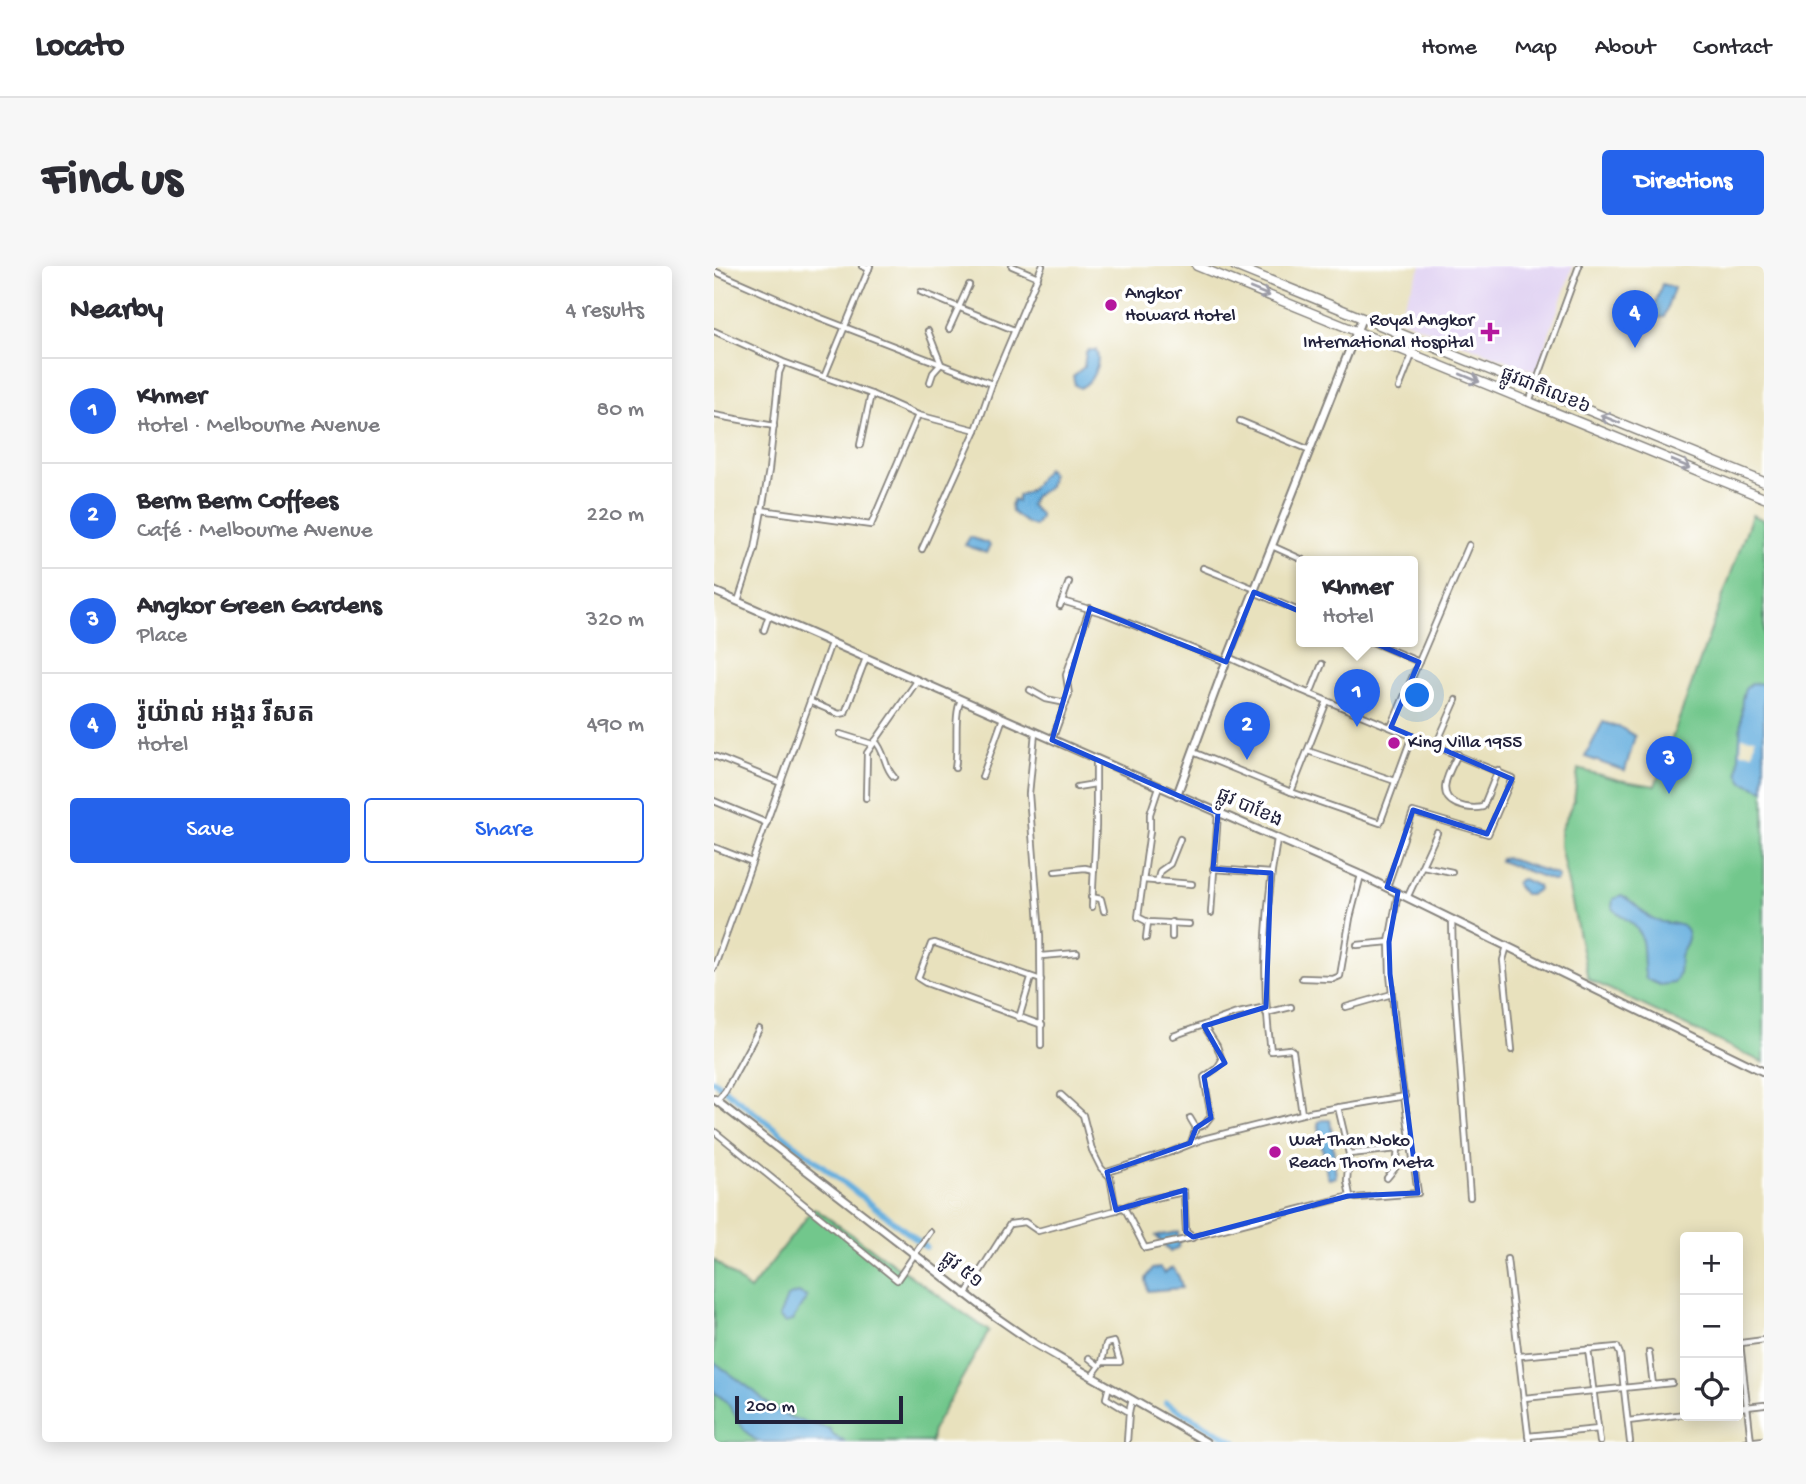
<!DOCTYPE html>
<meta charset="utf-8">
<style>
:root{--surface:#fff;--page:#f7f7f7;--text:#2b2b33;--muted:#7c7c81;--line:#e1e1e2;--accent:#2563eb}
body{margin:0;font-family:"Gochi Hand","Noto Sans Khmer",sans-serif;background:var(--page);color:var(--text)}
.controls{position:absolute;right:21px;bottom:21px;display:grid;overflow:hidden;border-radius:7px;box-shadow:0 4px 18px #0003}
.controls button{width:63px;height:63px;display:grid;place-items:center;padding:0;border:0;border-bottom:2px solid var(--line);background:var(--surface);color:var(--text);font:35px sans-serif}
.scale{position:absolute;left:21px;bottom:18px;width:168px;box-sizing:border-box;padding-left:7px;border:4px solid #22223b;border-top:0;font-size:19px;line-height:24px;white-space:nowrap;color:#22223b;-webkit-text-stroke:5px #fff;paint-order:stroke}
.you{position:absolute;left:704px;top:430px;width:24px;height:24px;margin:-18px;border:5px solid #fff;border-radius:50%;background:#1a73e8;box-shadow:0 0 0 10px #1a73e833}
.badge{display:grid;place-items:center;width:46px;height:46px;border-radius:50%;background:var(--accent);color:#fff;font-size:23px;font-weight:700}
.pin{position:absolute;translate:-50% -58px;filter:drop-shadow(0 2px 4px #0008)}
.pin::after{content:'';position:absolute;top:37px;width:24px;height:21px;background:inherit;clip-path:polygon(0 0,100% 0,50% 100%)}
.popup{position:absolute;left:582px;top:290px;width:122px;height:91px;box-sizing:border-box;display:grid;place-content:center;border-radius:7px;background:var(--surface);filter:drop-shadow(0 2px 5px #0005);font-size:23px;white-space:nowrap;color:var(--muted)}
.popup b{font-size:26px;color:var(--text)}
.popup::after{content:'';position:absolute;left:50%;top:100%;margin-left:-14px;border:14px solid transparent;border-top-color:var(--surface)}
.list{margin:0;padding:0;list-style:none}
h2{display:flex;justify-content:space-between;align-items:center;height:91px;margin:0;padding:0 28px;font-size:30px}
h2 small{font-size:23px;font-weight:400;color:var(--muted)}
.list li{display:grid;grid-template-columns:46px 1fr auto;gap:21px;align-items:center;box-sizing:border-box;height:105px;padding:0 28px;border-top:2px solid var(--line)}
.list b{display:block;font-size:26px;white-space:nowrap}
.list p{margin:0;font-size:23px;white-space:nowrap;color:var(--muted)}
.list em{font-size:23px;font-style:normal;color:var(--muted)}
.actions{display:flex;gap:14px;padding:21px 28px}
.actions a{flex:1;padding:16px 0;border:2px solid var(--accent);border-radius:7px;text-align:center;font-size:24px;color:var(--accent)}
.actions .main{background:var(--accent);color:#fff}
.icon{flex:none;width:38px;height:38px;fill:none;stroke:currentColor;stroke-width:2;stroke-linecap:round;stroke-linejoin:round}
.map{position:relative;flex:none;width:1050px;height:1176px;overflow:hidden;border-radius:7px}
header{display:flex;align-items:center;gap:42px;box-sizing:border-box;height:98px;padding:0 35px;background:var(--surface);border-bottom:2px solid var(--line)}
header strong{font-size:33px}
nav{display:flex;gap:38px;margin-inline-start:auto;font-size:24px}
.intro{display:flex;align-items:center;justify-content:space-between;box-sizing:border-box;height:168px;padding:0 42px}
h1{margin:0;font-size:49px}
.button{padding:18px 32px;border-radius:7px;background:var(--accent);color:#fff;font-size:24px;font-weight:700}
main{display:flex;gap:42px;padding:0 42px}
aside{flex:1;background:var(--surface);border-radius:7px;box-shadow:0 4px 18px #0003}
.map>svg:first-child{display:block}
</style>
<header>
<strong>Locato</strong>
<nav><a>Home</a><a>Map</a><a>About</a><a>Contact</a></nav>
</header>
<div class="intro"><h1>Find us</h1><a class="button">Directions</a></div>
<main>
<aside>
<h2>Nearby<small>4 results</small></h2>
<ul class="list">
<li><span class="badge">1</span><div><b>Khmer</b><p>Hotel · Melbourne Avenue</p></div><em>80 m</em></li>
<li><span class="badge">2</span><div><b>Berm Berm Coffees</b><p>Café · Melbourne Avenue</p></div><em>220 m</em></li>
<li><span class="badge">3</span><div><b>Angkor Green Gardens</b><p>Place</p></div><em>320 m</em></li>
<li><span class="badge">4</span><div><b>រ៉ូយ៉ាល់ អង្គរ រីសត</b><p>Hotel</p></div><em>490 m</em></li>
</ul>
<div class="actions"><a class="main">Save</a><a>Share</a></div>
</aside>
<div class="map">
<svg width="1050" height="1176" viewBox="0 0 1050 1176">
<rect width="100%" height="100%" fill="#fff"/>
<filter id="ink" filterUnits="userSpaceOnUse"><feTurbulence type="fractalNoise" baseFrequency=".0143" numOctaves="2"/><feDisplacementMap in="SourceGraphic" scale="14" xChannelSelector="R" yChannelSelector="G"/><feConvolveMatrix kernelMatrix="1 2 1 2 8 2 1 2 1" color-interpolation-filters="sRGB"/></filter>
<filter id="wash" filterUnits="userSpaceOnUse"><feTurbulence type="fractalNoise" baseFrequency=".00686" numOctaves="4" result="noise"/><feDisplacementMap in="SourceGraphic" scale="28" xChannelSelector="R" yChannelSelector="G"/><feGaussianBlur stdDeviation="1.57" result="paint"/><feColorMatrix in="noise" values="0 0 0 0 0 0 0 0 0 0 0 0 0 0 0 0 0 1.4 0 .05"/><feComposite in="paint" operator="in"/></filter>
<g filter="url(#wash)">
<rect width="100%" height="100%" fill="#e8e1bd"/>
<polygon fill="#e2d4f3" points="707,0 859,0 822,106 683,52"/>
<g fill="#72c78c" stroke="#4a7464" stroke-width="2">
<polygon points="1038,249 1050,254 1050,797 874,713 846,580 846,565 860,535 864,503 905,514 941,520"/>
<polygon points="100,942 275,1065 219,1163 217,1176 0,1176 0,994 36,1024"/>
</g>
<g fill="#66afde" stroke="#44688c" stroke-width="2">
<polygon points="948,18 960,22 950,51 943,52 938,47"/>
<path d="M375,84h7c6,13 -4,33 -16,38l-5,-3 -2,-9 11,-9 2,-15z"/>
<path d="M333,203l5,5 -3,13 -14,9 -5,9 10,9v4l-5,8c-10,-1 -15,-9 -23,-14l-1,-6 2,-6 5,1v-5c22,-9 15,-14 29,-27z"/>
<polygon points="256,271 273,277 276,280 272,287 251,279"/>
<polygon points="1038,417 1050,418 1050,524 1029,516 1024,507 1028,433 1031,423"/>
<polygon points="889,456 907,462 921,470 911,505 871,491"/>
<polygon points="792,592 841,608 844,610 843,614 840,615 786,595 787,593"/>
<polygon points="809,613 824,620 825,623 816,629 810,628 802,618 805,614"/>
<path d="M907,630c13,4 19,16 31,23 10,7 36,-1 36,18 0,7 -7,13 -8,20 -1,11 1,18 -6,26l-14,2 -14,-6c-5,-16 1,-35 -9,-50 -6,-9 -18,-12 -25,-22l1,-8z"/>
<polygon points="608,854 616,854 617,860 622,911 615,913 613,909 604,857"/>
<polygon points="464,966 465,981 456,986 442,970"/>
<path d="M446,1002l4,5 8,-5c6,5 9,13 10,20l-34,3 -2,-12 6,-10z"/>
<polygon points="84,1027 93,1031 78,1055 71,1057 65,1051 73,1031"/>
<path d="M0,1096l41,30 16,15 21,11 38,11 4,7 12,6h-86c-18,-8 -21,-24 -33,-39 -3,-4 -9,-8 -13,-11z"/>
</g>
<polygon fill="#e8e1bd" points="1028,471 1041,472 1039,487 1027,486"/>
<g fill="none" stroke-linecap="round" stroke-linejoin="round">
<g stroke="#66afde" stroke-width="6">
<polyline points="0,815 212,981"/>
<polyline points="452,1137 521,1176"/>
</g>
</g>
</g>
<g filter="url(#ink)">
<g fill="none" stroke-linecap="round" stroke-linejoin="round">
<g stroke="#85827c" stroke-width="8">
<g id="street">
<polyline points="148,0 155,3"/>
<polyline points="298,0 324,11"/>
<polyline points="0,5 107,52 278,118"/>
<polyline points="207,26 300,64"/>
<polyline points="235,63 255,19"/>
<polyline points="0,65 69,96 157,128 204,149 262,164"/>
<polyline points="214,65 227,98 219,107 216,116"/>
<polyline points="110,111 156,0"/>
<polyline points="685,122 698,89"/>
<polyline points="815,136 865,0"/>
<polyline points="0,149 60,160"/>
<polyline points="526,155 596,184"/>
<polyline points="146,179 157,128"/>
<polyline points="47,244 157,259 204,149"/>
<polyline points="558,280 589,294"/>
<polyline points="208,283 262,164 278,118 328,0"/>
<polyline points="489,302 541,323"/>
<polyline points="540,326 587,346"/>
<polyline points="24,335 41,283 55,204 65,107 69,97"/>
<polyline points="348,335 392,348 512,396"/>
<polyline points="346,340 355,316"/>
<polyline points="50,364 55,349"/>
<polyline points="656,375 705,396"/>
<polyline points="514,391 582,422 798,512 774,568 699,546 673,621"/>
<polyline points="316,424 332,433 352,437"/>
<polyline points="596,428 608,398"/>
<polyline points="97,436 125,448 131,447 152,392"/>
<polyline points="677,461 755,279"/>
<polyline points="321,467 315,528 326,670 327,779"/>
<polyline points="126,468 158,478"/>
<polyline points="338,474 355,428 352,409 376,342"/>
<path d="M161,475c11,11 8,25 19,36"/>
<polyline points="722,479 742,434"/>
<polyline points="594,485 681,515"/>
<polyline points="479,486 577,526 666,557 698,470"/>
<path d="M744,488c-7,15 -24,40 -2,50 9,4 17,5 27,3l15,-37"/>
<polyline points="0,490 67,517"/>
<path d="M241,502c4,-20 -2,-53 6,-68"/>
<polyline points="268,511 289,452"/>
<polyline points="363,521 381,518"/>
<polyline points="445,521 436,548 436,565 424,651 434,656 475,658"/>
<polyline points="577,526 613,435"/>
<polyline points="152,532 153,487 203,415"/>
<polyline points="0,535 53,557"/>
<path d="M563,573c-12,69 -16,143 -6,212l19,-2 3,2 9,63"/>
<polyline points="0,581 38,596"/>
<polyline points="709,600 738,606"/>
<polyline points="499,603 557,607"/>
<polyline points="341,605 371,602 380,604"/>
<polyline points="429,614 478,618"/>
<polyline points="443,616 446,605 456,598 466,573"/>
<polyline points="694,630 723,567"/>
<polyline points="377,631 387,633 390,645"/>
<polyline points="378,641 382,560 382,493"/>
<polyline points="497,647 504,547"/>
<polyline points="738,653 739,700 756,931"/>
<polyline points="458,671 458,656"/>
<polyline points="432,672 434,656"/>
<polyline points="643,679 675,676"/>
<polyline points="793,680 789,694 798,784"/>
<polyline points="327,690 363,687"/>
<polyline points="0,702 117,377"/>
<polyline points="588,712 619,713 626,710 636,652 647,609"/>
<polyline points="327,714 221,677 217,678 204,712 212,717 328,759"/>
<polyline points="632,741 678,728"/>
<polyline points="552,747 577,741"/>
<polyline points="305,752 317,712"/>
<polyline points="459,770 520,748 552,741"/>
<polyline points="3,835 11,826 45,763"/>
<polyline points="624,841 635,888 633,915 636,930"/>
<polyline points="476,852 482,862"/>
<polyline points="0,865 183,1014 216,966"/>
<polyline points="477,876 482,862 490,859 497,850 490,811 503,802 508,794 503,780 490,760"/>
<polyline points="635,888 684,883 698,878"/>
<polyline points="393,906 454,887 489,873 596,846 692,830"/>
<polyline points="673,912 682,901 684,883"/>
<polyline points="407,941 412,945 431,982 478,972"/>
<polyline points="402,944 425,935 470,926 472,966 479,971 636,930 642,932 704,927 684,788 676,708 675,676 684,627"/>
<polyline points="793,993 815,1176"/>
<polyline points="251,1029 296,958 311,956 324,965 402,944 396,911 387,902 378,884 369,849 347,829"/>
<polyline points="1026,1077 1037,1176"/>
<polyline points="1027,1077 1050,1074"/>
<polyline points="874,1083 886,1176"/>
<polyline points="935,1086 939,1119"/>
<polyline points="806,1090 903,1081 906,1088 916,1176"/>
<polyline points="375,1092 385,1100"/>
<polyline points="378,1110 388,1096 392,1078 400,1076 406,1096 388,1096"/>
<polyline points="395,1120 392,1132 415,1146"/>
<polyline points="810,1132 958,1117"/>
<polyline points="1024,1142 1050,1139"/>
<polyline points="914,1155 971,1148"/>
<polyline points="814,1170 885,1163"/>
<polyline points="413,1176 415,1146 418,1133"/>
<polyline points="1031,1176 1050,1174"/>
</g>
</g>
<g stroke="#85827c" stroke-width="10">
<g id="secondary">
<polyline points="0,325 647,609 1050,806"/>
<polyline points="463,529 512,396 648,52"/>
<polyline points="0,833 279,1049 321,1078 492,1176"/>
</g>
</g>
<g stroke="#85827c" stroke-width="11">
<g id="highway">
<polyline points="483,0 1050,232"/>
<polyline points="521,0 1050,216"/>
</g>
</g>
<use href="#street" stroke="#fff" stroke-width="4.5"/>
<use href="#secondary" stroke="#fff" stroke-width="6"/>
<use href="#highway" stroke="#fff" stroke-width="8"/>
</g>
<defs><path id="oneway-shaft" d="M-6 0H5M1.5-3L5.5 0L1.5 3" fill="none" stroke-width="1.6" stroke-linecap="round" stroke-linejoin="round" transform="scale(1.75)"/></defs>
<g stroke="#9c9ca7">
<use href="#oneway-shaft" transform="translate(546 26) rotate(22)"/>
<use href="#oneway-shaft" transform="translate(756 112) rotate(22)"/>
<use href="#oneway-shaft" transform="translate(896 153) rotate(-158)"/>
<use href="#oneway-shaft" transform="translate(967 198) rotate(22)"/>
</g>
</g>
<path fill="none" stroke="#1d4ed8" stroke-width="5" stroke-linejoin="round" d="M540,326l165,70 -28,65 121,52 -25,55 -74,-24 -26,77 11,5 -9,50 1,32 28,219 -70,3 -155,41 -7,-5 -1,-42 -69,20 -9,-38 83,-29 6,-15 15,-10 -7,-41 21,-14 -21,-37 62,-19 5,-134 -58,-4 5,-56 -166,-73 38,-132 136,54z"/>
<g fill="#b5179e" stroke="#fff" stroke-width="2.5">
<circle cx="397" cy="39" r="7"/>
<path d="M772.5 55.5h7v7h7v7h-7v7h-7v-7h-7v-7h7z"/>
<circle cx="680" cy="477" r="7"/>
<circle cx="561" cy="886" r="7"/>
</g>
<g text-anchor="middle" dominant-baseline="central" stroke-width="7" stroke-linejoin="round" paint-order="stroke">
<g font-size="19" fill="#22223b" stroke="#fff" text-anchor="start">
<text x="411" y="28">Angkor<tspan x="411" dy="22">Howard Hotel</tspan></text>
<text x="760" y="55" text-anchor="end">Royal Angkor<tspan x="760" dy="22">International Hospital</tspan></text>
<text x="694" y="477">King Villa 1955</text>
<text x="575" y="875">Wat Than Noko<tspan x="575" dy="22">Reach Thorm Meta</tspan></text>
</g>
<g font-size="19" fill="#22223b" stroke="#fff">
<text transform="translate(831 126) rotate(22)">ផ្លូវជាតិលេខ៦</text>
<text transform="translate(535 543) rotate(24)">ផ្លូវ បាខែង</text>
<text transform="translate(247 1005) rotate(38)">ផ្លូវ ៥១</text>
</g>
</g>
</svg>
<div class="controls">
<button>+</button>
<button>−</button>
<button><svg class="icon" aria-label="locate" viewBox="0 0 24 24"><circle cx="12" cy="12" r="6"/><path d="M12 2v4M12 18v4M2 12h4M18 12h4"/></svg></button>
</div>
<div class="scale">200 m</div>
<div class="you"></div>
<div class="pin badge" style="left:643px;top:461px">1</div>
<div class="popup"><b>Khmer</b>Hotel</div>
<div class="pin badge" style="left:533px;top:494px">2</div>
<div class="pin badge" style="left:955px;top:528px">3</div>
<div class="pin badge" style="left:921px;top:82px">4</div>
</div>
</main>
